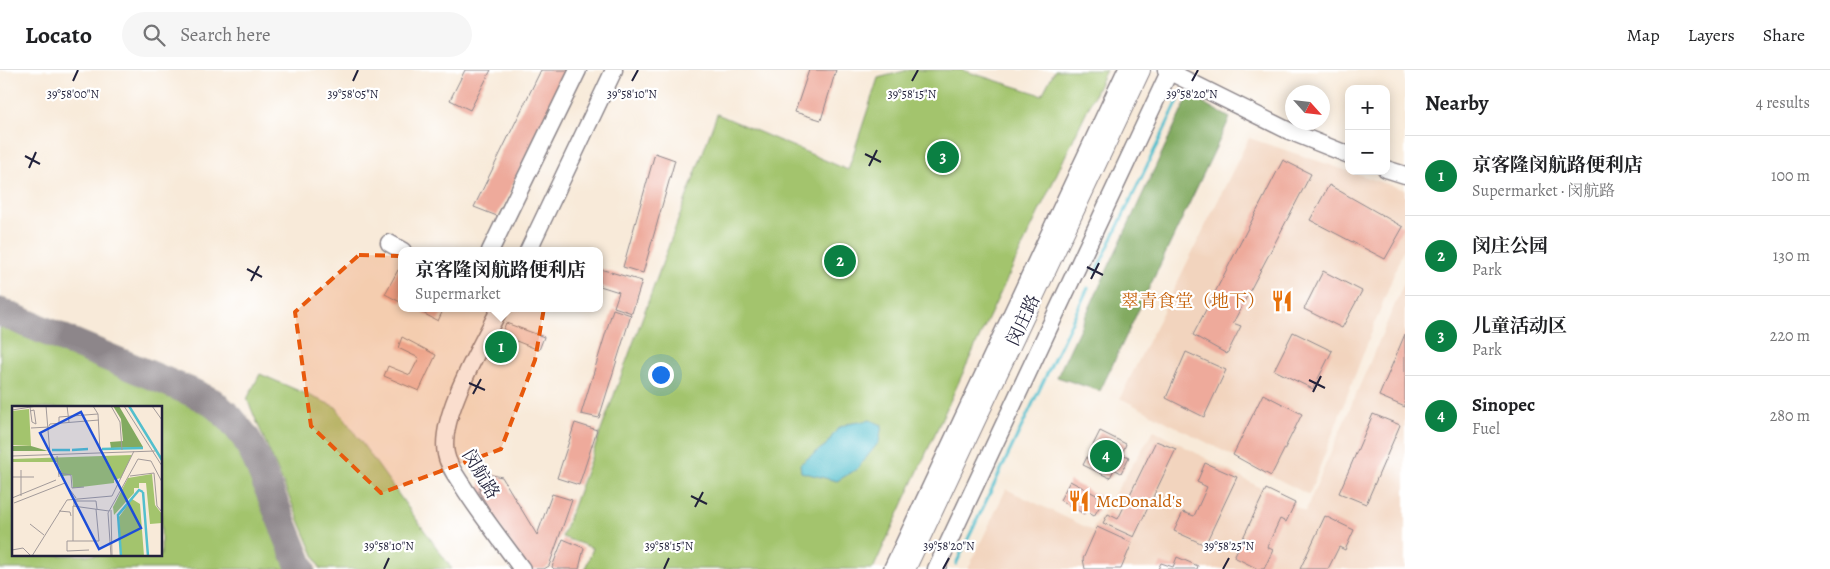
<!DOCTYPE html>
<meta charset="utf-8">
<style>
:root{--surface:#fff;--page:#f6f6f6;--text:#202124;--muted:#757577;--line:#e0e0e0;--accent:#0b8043}
body{margin:0;font-family:Alegreya,"Noto Serif SC",serif;background:var(--page);color:var(--text)}
.controls{position:absolute;right:15px;top:15px;display:grid;overflow:hidden;border-radius:10px;box-shadow:0 2px 12px #0003}
.controls button{width:45px;height:45px;display:grid;place-items:center;padding:0;border:0;border-bottom:1px solid var(--line);background:var(--surface);color:var(--text);font:25px sans-serif}
.compass{position:absolute;left:1285px;top:15px;width:45px;height:45px;border-radius:50%;background:var(--surface);box-shadow:0 2px 12px #0003;rotate:117deg}
.you{position:absolute;left:660px;top:304px;width:18px;height:18px;margin:-12px;border:4px solid #fff;border-radius:50%;background:#1a73e8;box-shadow:0 0 0 8px #1a73e833}
.badge{display:grid;place-items:center;width:32px;height:32px;border-radius:50%;background:var(--accent);color:#fff;font-size:16px;font-weight:700}
.pin{position:absolute;translate:-50% -50%;border:2px solid #fff;box-shadow:0 1px 5px #0006}
.popup{position:absolute;left:398px;top:177px;width:205px;height:65px;box-sizing:border-box;display:grid;place-content:center;border-radius:10px;background:var(--surface);filter:drop-shadow(0 1px 4px #0005);font-size:16px;white-space:nowrap;color:var(--muted)}
.popup b{font-size:19px;color:var(--text)}
.popup::after{content:'';position:absolute;left:50%;top:100%;margin-left:-10px;border:10px solid transparent;border-top-color:var(--surface)}
.list{margin:0;padding:0;list-style:none}
h2{display:flex;justify-content:space-between;align-items:center;height:65px;margin:0;padding:0 20px;font-size:21px}
h2 small{font-size:16px;font-weight:400;color:var(--muted)}
.list li{display:grid;grid-template-columns:32px 1fr auto;gap:15px;align-items:center;box-sizing:border-box;height:80px;padding:0 20px;border-top:1px solid var(--line)}
.list b{display:block;font-size:19px;white-space:nowrap}
.list p{margin:0;font-size:16px;white-space:nowrap;color:var(--muted)}
.list em{font-size:16px;font-style:normal;color:var(--muted)}
.icon{flex:none;width:28px;height:28px;fill:none;stroke:currentColor;stroke-width:2;stroke-linecap:round;stroke-linejoin:round}
.map{position:relative;flex:none;width:1405px;height:499px;overflow:hidden}
header{display:flex;align-items:center;gap:30px;box-sizing:border-box;height:70px;padding:0 25px;background:var(--surface);border-bottom:1px solid var(--line)}
header strong{font-size:24px}
nav{display:flex;gap:28px;margin-inline-start:auto;font-size:18px}
.search{width:350px;height:45px;background:var(--page);display:flex;align-items:center;gap:12px;box-sizing:border-box;padding:0 18px;border-radius:28px;color:var(--muted);font-size:19px}
main{display:flex}
aside{flex:1;background:var(--surface)}
.map>svg:first-child{display:block}
</style>
<header>
<strong>Locato</strong>
<div class="search"><svg class="icon" aria-label="search" viewBox="0 0 24 24"><circle cx="10" cy="10" r="6"/><path d="M15 15l6 6"/></svg>Search here</div>
<nav><a>Map</a><a>Layers</a><a>Share</a></nav>
</header>
<main>
<div class="map">
<svg width="1405" height="499" viewBox="0 0 1405 499">
<rect width="100%" height="100%" fill="#fff"/>
<filter id="ink" filterUnits="userSpaceOnUse"><feTurbulence type="fractalNoise" baseFrequency=".02" numOctaves="2"/><feDisplacementMap in="SourceGraphic" scale="10" xChannelSelector="R" yChannelSelector="G"/><feConvolveMatrix kernelMatrix="1 2 1 2 8 2 1 2 1" color-interpolation-filters="sRGB"/></filter>
<filter id="wash" filterUnits="userSpaceOnUse"><feTurbulence type="fractalNoise" baseFrequency=".0096" numOctaves="4" result="noise"/><feDisplacementMap in="SourceGraphic" scale="20" xChannelSelector="R" yChannelSelector="G"/><feGaussianBlur stdDeviation="1.12" result="paint"/><feColorMatrix in="noise" values="0 0 0 0 0 0 0 0 0 0 0 0 0 0 0 0 0 1.4 0 .05"/><feComposite in="paint" operator="in"/></filter>
<g filter="url(#wash)">
<rect width="100%" height="100%" fill="#f8ead9"/>
<g fill="#f2d4be">
<polygon points="1249,68 1405,120 1405,175 1309,425 1120,328"/>
<polygon points="1405,211 1405,499 968,499 1006,419 1092,460 1154,360 1305,442"/>
</g>
<g fill="#a3c46d" stroke="#627354" fill-rule="evenodd">
<polygon points="908,0 962,0 1042,25 1055,0 1106,0 973,281 873,499 585,499 593,478 562,467 717,44 848,100 878,8"/>
<path d="M0,252l190,79 23,17 20,20 15,22 45,109h-293zM14,338h147v147h-147z"/>
<polygon points="260,304 336,337 452,499 320,499 247,329"/>
</g>
<polygon fill="#82aa60" stroke="#52664e" points="1189,25 1230,48 1100,321 1057,307"/>
<polygon fill="#53bfcd" stroke="#3a7084" points="870,350 882,355 879,372 857,399 837,411 801,402 800,394 826,375 838,358 847,354"/>
<g fill="none" stroke-linecap="round" stroke-linejoin="round">
<g stroke="#53bfcd" stroke-width="3">
<polyline points="1096,202 1179,29"/>
<polyline points="956,494 1088,218"/>
</g>
<polyline stroke="#8d868a" stroke-width="29" points="0,242 191,322 212,332 230,348 246,368 257,390 301,499"/>
</g>
<g id="blocks">
<g fill="#eeaa9b">
<polygon points="465,0 491,0 470,40 450,30"/>
<polygon points="541,0 570,0 497,146 474,137"/>
<polygon points="809,0 836,0 821,50 795,42"/>
<polygon points="655,83 675,90 643,203 623,197"/>
<polygon points="1283,90 1311,104 1233,253 1241,256 1227,284 1193,265"/>
<polygon points="1329,115 1403,157 1385,189 1310,150"/>
<polygon points="600,199 642,211 632,243 614,237 619,222 600,216"/>
<polygon points="398,200 402,202 402,233 385,224"/>
<polygon points="1323,201 1362,221 1342,258 1304,239"/>
<polygon points="413,238 444,238 438,251"/>
<polygon points="613,239 631,245 599,348 581,344"/>
<polygon points="506,253 544,267 539,280 501,265"/>
<polygon points="1293,262 1332,281 1313,319 1274,300"/>
<polygon points="1405,264 1405,337 1379,326"/>
<polygon points="402,267 436,285 419,321 384,306 388,296 410,305 419,288 398,278"/>
<polygon points="1186,282 1226,300 1204,347 1166,328"/>
<polygon points="1263,324 1302,344 1271,406 1233,385"/>
<polygon points="1373,344 1400,355 1366,434 1339,423"/>
<polygon points="575,353 597,360 579,415 557,408"/>
<polygon points="1100,361 1126,374 1122,384 1129,387 1121,403 1114,399 1110,408 1083,395"/>
<polygon points="1156,371 1176,379 1134,467 1103,453 1108,444 1118,449"/>
<polygon points="1205,393 1237,407 1205,475 1174,461 1183,442 1194,446 1207,417 1197,412"/>
<polygon points="482,403 502,407 537,465 552,424 572,430 549,496 544,499 527,499 479,422"/>
<polygon points="1070,411 1104,429 1094,446 1086,441 1084,444 1060,430"/>
<polygon points="1266,419 1295,433 1286,452 1280,449 1267,477 1273,480 1264,499 1258,499 1234,487"/>
<polygon points="1325,446 1354,460 1345,480 1339,477 1328,499 1300,499"/>
<polygon points="1097,457 1132,473 1121,499 1085,499 1083,489"/>
<polygon points="563,469 584,478 579,499 554,499 552,497"/>
<polygon points="1177,487 1198,496 1197,499 1158,499 1161,493 1173,497"/>
</g>
</g>
</g>
<g filter="url(#ink)">
<use href="#blocks" fill-opacity="0" stroke="#8d868a" stroke-width="1"/>
<g fill="none" stroke-linecap="round" stroke-linejoin="round">
<g stroke="#8d868a" stroke-width="19">
<g id="minor">
<polyline points="1166,0 1289,61 1349,85"/>
<polyline points="1386,99 1405,105"/>
<polyline points="389,173 403,181"/>
<polyline points="490,181 578,0"/>
<polyline points="528,181 614,0"/>
<path d="M500,238c-17,35 -62,108 -54,146 2,11 10,22 16,31 18,29 40,56 60,84"/>
<polyline points="892,499 1126,0"/>
<polyline points="936,499 1170,0"/>
</g>
</g>
<g stroke="#8d868a" stroke-width="22">
<polyline id="major" points="905,499 1140,0"/>
</g>
<use href="#minor" stroke="#fff" stroke-width="16"/>
<use href="#major" stroke="#fff" stroke-width="20"/>
</g>
</g>
<path fill="#e8590c" fill-opacity="0.2" stroke="#e8590c" stroke-width="4" stroke-dasharray="10 6" stroke-linejoin="round" d="M359,185l92,2 98,22 -14,81 -34,89 -120,44 -70,-67 -16,-114z"/>
<path fill="none" stroke="#22223b" stroke-width="2" d="M73,11l5,-11M353,11l5,-11M632,11l6,-11M912,11l6,-11M1192,11l6,-11M865,84l16,8M25,86l15,8M869,96l8,-16M29,98l7,-16M1087,197l16,8M247,199l15,8M1091,209l8,-16M251,211l8,-15M1309,310l16,8M469,313l16,7M1313,322l8,-16M473,324l8,-15M691,426l16,8M695,437l8,-15M384,499l5,-11M664,499l5,-11M943,499l6,-11M1223,499l6,-11"/>
<defs>
<g id="restaurant-bare" transform="scale(1.725)"><path d="M-5-6h1v4h1v-4h1v4h1v-4h1v5L-1.5 .5V6h-2V.5L-5-1ZM5-6V6H3V1.5H1.5Q1.5-4 5-6Z" fill="#e8710a" stroke="#fff" stroke-width="2.5" paint-order="stroke"/></g>
</defs>
<g fill-rule="evenodd">
<use href="#restaurant-bare" x="1282" y="231"/>
<use href="#restaurant-bare" x="1079" y="431"/>
</g>
<g text-anchor="middle" dominant-baseline="central" stroke-width="4.5" stroke-linejoin="round" paint-order="stroke">
<g font-size="18" fill="#c56008" stroke="#fff" text-anchor="end">
<text x="1265" y="231">翠青食堂（地下）</text>
<text x="1096" y="431" text-anchor="start">McDonald's</text>
</g>
<g font-size="18" fill="#22223b" stroke="#fff">
<text transform="translate(1023 250) rotate(-65)">闵庄路</text>
<text transform="translate(481 404) rotate(59)">闵航路</text>
</g>
</g>
<g transform="translate(12 336)">
<rect width="150" height="150" fill="#f8ead9"/>
<path d="M17,3l2,37 -19,-1v-34zM120,49l-11,23 -7,2v3l-41,5 -1,-13 -9,1 -6,-14h-45v-3zM140,68l3,31 7,9v9l-12,1 -4,-41h-7v5h-5v5l-20,22 -1,-8 15,-29zM120,93l8,5 4,52h-23l-2,-39z" fill="#a3c46d"/>
<path d="M101,0h6l24,41 -32,1 -1,-6 13,-1 -2,-22zM0,40h19l17,5h-36z" fill="#82aa60"/>
<path fill="none" stroke="#53bfcd" stroke-width="2.5" d="M117,0l33,54M90,43l41,-1M40,44h18M60,44l16,-1M131,86l5,64M109,150l-3,-41 21,-25 4,2"/>
<path fill="none" stroke="#a29a9a" stroke-width="1" d="M34,0l4,48M55,0l2,16M81,0l5,8 2,37M99,0l9,16 2,28M112,0l38,60M140,0l10,14M18,1l2,15 4,2 -2,-14 -4,1M0,4l25,-4M47,17v-6l39,-3M37,20l1,-2 49,-4M19,22l18,-1M0,50l143,-5M45,50l2,21M9,64v26M47,67l12,2 1,13 12,-1M118,70l24,-3 3,33 5,6M0,71h22M0,92l44,-18M2,97l51,-20 11,15M62,100v-5h22l1,8M99,104l1,46M47,105l11,1 1,4M18,118l14,11M61,135v-35l36,5M0,144l11,-2 8,8M77,144l-22,1v-10h32l-3,-32M20,150l35,-56 45,-4 22,-45M99,150l-3,-43 30,-54 13,2 11,21"/>
<path fill="#1d4ed8" fill-opacity="0.15" stroke="#1d4ed8" stroke-width="2.5" d="M69,6l60,116 -42,21 -59,-116z"/>
<rect width="150" height="150" fill="none" stroke="#22223b" stroke-width="2.5"/>
</g>
<g font-size="12" text-anchor="middle" fill="#22223b" stroke="#fff" stroke-width="4.5" stroke-linejoin="round" paint-order="stroke">
<text x="73" y="28">39°58'00"N</text>
<text x="353" y="28">39°58'05"N</text>
<text x="632" y="28">39°58'10"N</text>
<text x="912" y="28">39°58'15"N</text>
<text x="1192" y="28">39°58'20"N</text>
<text x="389" y="480">39°58'10"N</text>
<text x="669" y="480">39°58'15"N</text>
<text x="949" y="480">39°58'20"N</text>
<text x="1229" y="480">39°58'25"N</text>
</g>
</svg>
<div class="controls">
<button>+</button>
<button>−</button>
</div>
<svg class="compass" viewBox="-18 -18 36 36"><path d="M0-13l5 13h-10z" fill="#e53935"/><path d="M0 13l5-13h-10z" fill="#757577"/></svg>
<div class="you"></div>
<div class="pin badge" style="left:501px;top:277px">1</div>
<div class="popup"><b>京客隆闵航路便利店</b>Supermarket</div>
<div class="pin badge" style="left:840px;top:191px">2</div>
<div class="pin badge" style="left:943px;top:87px">3</div>
<div class="pin badge" style="left:1106px;top:386px">4</div>
</div>
<aside>
<h2>Nearby<small>4 results</small></h2>
<ul class="list">
<li><span class="badge">1</span><div><b>京客隆闵航路便利店</b><p>Supermarket · 闵航路</p></div><em>100 m</em></li>
<li><span class="badge">2</span><div><b>闵庄公园</b><p>Park</p></div><em>130 m</em></li>
<li><span class="badge">3</span><div><b>儿童活动区</b><p>Park</p></div><em>220 m</em></li>
<li><span class="badge">4</span><div><b>Sinopec</b><p>Fuel</p></div><em>280 m</em></li>
</ul>
</aside>
</main>
